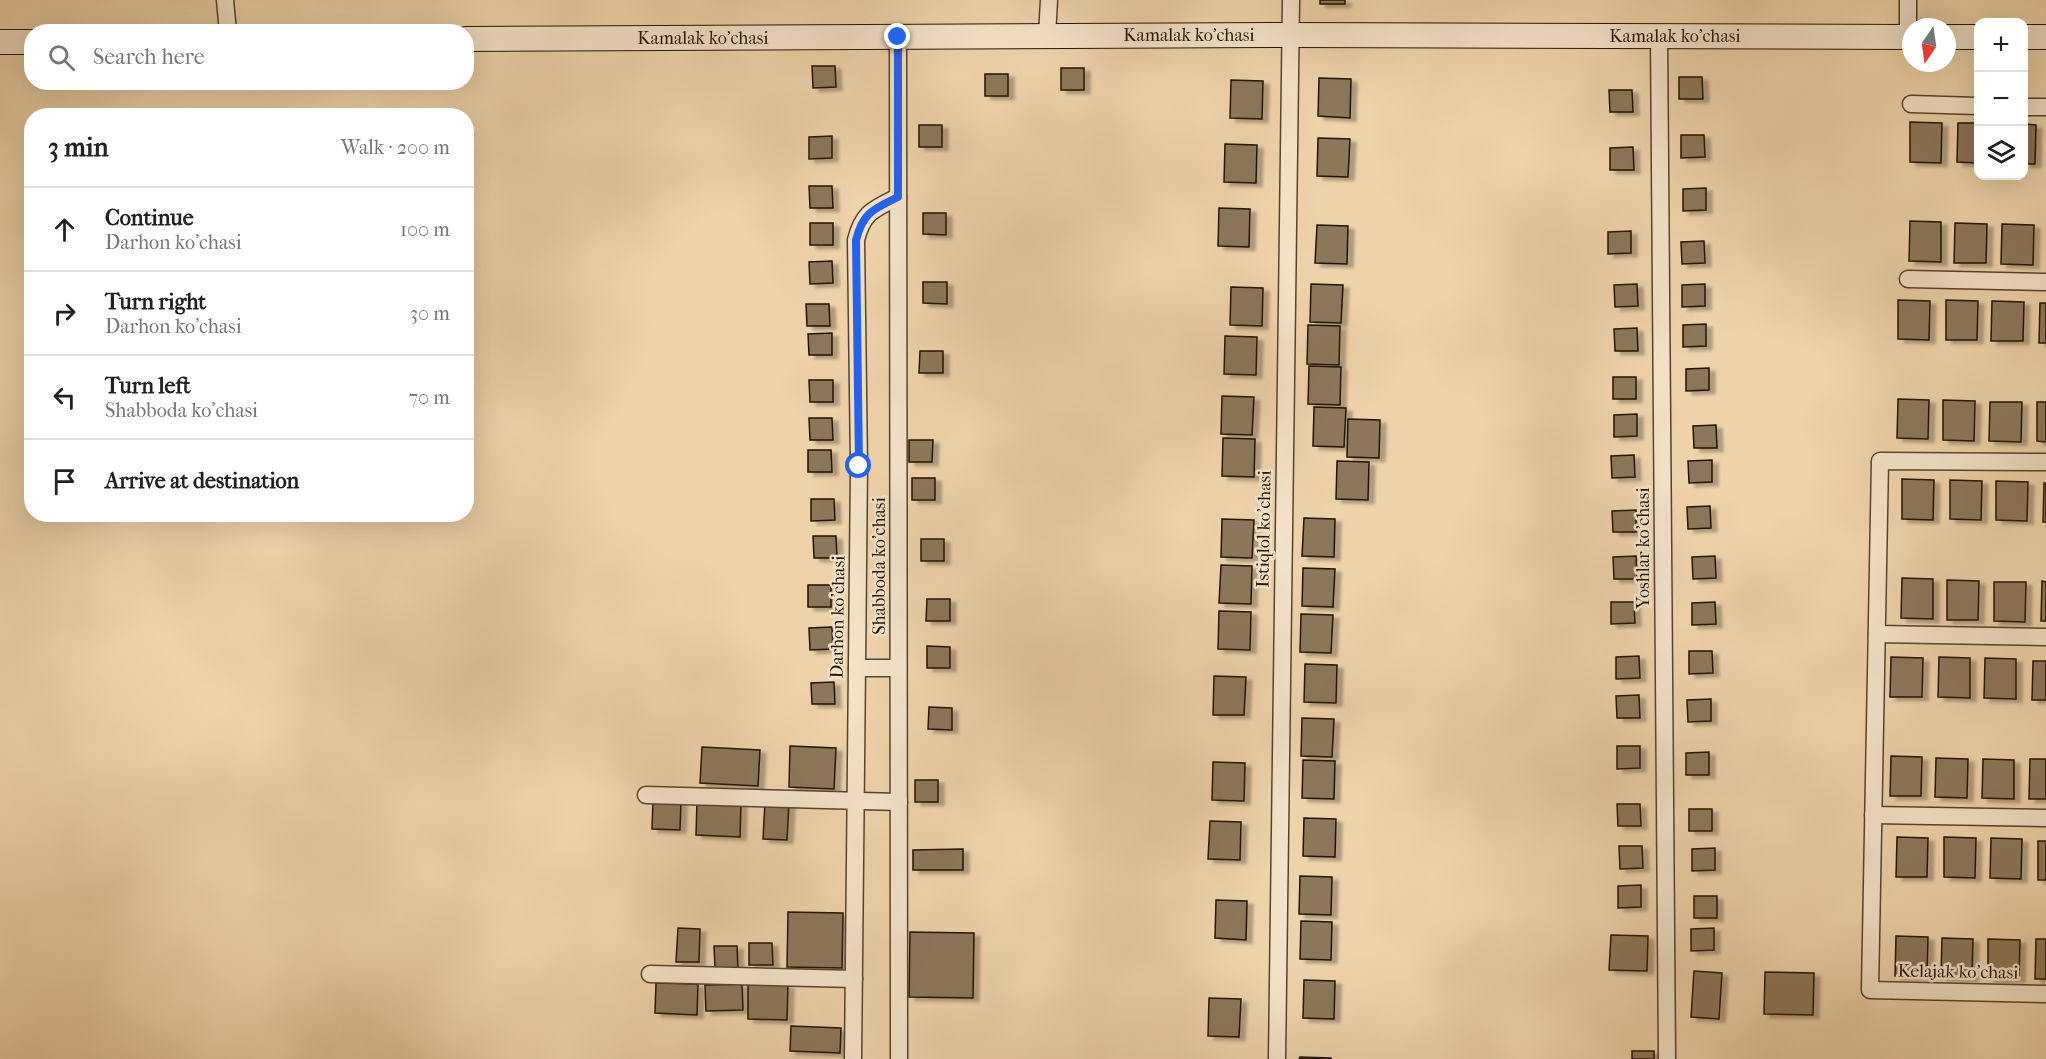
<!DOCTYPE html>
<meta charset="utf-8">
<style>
:root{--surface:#fff;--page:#f6f6f6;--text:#202124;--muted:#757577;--line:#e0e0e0}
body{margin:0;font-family:"IM FELL French Canon",serif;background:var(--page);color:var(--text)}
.controls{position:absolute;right:18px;top:18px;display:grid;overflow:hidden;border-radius:12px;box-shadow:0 6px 24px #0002}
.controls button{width:54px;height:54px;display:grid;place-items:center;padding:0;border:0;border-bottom:2px solid var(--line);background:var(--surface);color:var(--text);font:30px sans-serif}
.compass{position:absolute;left:1902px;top:18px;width:54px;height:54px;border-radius:50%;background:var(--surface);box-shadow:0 6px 24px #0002;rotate:193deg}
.stop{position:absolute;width:18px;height:18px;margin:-14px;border:4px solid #2563eb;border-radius:50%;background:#fff}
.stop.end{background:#2563eb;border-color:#fff;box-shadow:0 2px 6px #0008}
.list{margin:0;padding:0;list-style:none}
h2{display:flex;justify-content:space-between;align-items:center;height:78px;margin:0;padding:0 24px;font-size:26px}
h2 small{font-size:20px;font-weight:400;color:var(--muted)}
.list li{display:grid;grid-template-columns:39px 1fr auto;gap:18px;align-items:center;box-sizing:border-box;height:84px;padding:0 24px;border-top:2px solid var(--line)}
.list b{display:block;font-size:22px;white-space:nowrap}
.list p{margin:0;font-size:20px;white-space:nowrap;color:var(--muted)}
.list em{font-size:20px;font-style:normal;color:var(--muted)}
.icon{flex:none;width:33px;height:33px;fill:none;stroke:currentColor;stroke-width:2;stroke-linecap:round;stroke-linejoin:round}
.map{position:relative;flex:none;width:2046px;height:1059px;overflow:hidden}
.search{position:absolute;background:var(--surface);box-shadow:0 6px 24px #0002;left:24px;top:24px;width:450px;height:66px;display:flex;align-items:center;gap:15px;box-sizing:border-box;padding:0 21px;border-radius:24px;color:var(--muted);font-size:22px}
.panel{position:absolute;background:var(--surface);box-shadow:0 6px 24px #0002;left:24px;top:108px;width:450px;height:414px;border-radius:24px}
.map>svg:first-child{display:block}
</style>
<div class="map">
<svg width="2046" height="1059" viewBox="0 0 2046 1059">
<defs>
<filter id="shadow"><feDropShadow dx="6" dy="3.5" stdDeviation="1.5" flood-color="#0004"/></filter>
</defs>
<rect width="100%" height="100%" fill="#eed2aa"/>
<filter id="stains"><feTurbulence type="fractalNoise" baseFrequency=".00333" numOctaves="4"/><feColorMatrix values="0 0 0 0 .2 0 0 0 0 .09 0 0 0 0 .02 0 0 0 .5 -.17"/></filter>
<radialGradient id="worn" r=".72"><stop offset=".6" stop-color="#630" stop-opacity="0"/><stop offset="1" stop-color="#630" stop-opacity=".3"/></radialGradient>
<g fill="#8c775a" stroke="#221503" stroke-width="1.5" filter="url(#shadow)">
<rect x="1320" y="0" width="25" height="4"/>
<polygon points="812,66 835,66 836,87 813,88"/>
<rect x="1061" y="68" width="23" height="22"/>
<rect x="985" y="74" width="23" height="22"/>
<polygon points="1679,77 1702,77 1703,99 1679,99"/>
<polygon points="1319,78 1351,79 1350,118 1318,116"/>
<polygon points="1231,80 1263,81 1262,119 1230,118"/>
<polygon points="1609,90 1632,90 1633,112 1610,112"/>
<polygon points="1910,122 1942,123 1941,163 1910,162"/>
<polygon points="1958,123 1978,123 1978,163 1957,162"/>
<polygon points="2024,124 2036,125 2035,164 2024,164"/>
<rect x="919" y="125" width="23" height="22"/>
<polygon points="1681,135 1704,135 1705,157 1681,158"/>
<polygon points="832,136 832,158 809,159 809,137"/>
<polygon points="1318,138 1350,139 1348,177 1317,176"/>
<polygon points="1225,144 1257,145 1256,183 1224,182"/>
<polygon points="1633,147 1634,170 1610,170 1610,148"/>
<polygon points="809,186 832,186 833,208 810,208"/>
<polygon points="1706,188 1706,210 1683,211 1683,189"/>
<polygon points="1219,208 1250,209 1249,247 1218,246"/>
<polygon points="923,213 946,213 946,235 923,234"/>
<polygon points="1910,221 1941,222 1941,262 1909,261"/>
<rect x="810" y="223" width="23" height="22"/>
<polygon points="1955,223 1987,224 1986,263 1954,263"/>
<polygon points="2002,224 2034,225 2033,265 2001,264"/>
<polygon points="1317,225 1348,226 1347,264 1315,263"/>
<polygon points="1631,231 1631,253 1608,254 1608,232"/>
<polygon points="1704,241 1705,263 1682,264 1681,242"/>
<polygon points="832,261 833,283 810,284 809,262"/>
<polygon points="923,282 947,282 947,304 923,303"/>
<polygon points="1311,284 1343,285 1341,323 1310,322"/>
<polygon points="1637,284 1638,306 1615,307 1614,285"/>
<polygon points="1705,284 1705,306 1682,307 1682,285"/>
<polygon points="1231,287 1263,288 1262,326 1230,325"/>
<polygon points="1898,300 1930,301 1929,340 1898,339"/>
<polygon points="1946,300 1978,301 1977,340 1946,340"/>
<polygon points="1992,301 2024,302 2023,341 1991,341"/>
<polygon points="2040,303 2046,303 2046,343 2039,343"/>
<polygon points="806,304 829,304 830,326 807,326"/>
<polygon points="1706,324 1706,346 1683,347 1683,325"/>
<polygon points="1308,325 1340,326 1339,365 1307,364"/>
<polygon points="1637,328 1638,351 1615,351 1614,329"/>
<polygon points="832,333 832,355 809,355 808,334"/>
<polygon points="1225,336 1257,337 1256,375 1224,374"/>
<polygon points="920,351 943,351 943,373 919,373"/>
<polygon points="1309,366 1341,367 1340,405 1308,404"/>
<polygon points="1709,368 1709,390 1686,391 1686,369"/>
<rect x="1613" y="377" width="23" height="22"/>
<polygon points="809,380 833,380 833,402 810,402"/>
<polygon points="1222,396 1254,397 1252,435 1221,434"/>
<polygon points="1898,399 1929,400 1928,439 1897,438"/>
<polygon points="1943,400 1975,401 1974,441 1943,440"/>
<polygon points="1990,402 2022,402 2021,442 1989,441"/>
<polygon points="2037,402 2046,402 2046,442 2037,441"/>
<polygon points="1314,407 1346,408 1344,447 1313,446"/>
<polygon points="1637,414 1637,436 1614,437 1614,415"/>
<polygon points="809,418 832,418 833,440 810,440"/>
<polygon points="1348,419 1380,420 1379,458 1347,457"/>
<polygon points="1716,425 1717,448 1694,448 1693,426"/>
<polygon points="1223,438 1255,439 1254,477 1222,476"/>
<polygon points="909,440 933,440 932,462 909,462"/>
<polygon points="808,450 831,450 832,472 808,472"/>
<polygon points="1634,455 1635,477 1612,478 1611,456"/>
<polygon points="1712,460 1712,482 1689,483 1688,461"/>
<polygon points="1337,461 1369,462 1368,500 1336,499"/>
<rect x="912" y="478" width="23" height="22"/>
<polygon points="1902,479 1934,480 1933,520 1902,519"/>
<polygon points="1950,480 1982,481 1981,520 1950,519"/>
<polygon points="1996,481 2028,482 2027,521 1996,520"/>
<polygon points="2044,483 2046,483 2046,522 2043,522"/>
<polygon points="811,499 834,499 835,520 811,521"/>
<polygon points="1710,506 1711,528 1688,529 1687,507"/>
<polygon points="1636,510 1636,532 1613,532 1612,511"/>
<polygon points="1304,518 1335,519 1334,557 1302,556"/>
<polygon points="1222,519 1254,520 1252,558 1221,557"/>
<polygon points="813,536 836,536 837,558 814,558"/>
<rect x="921" y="539" width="23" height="22"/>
<polygon points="1636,556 1637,579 1614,579 1613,557"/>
<polygon points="1715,556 1716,578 1693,579 1692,557"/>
<polygon points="1221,565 1252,566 1251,604 1219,603"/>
<polygon points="1303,568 1335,569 1333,607 1302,606"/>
<polygon points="1902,578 1933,579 1933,619 1901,618"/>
<polygon points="1947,580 1979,581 1978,620 1947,620"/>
<polygon points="2042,581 2046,582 2046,621 2041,621"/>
<polygon points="1994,582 2026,582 2025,622 1994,621"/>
<rect x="808" y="585" width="23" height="22"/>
<polygon points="927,599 950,599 950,621 926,621"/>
<polygon points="1611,602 1634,602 1635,623 1611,624"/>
<polygon points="1715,602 1716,624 1692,625 1692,603"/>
<polygon points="1219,611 1251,612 1250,650 1218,649"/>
<polygon points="1301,614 1333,615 1331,653 1300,652"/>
<polygon points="832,627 833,649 810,650 809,628"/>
<polygon points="927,646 950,647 950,668 927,668"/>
<polygon points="1689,651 1712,651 1713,673 1689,674"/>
<polygon points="1639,656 1640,678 1616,679 1616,657"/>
<polygon points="1891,657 1923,658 1922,697 1890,697"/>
<polygon points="1939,657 1970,658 1970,698 1938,697"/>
<polygon points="1985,658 2016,659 2016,699 1984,698"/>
<polygon points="2033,661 2046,661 2046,700 2032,700"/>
<polygon points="1305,664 1337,665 1336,703 1304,702"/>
<polygon points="1214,676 1246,677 1244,715 1213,715"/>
<polygon points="834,682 835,704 812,704 811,683"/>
<polygon points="1639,695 1640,718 1617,718 1616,696"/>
<polygon points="1711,699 1711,721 1688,722 1687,700"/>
<polygon points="929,707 952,708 952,730 928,729"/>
<polygon points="1302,718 1334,719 1332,757 1301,756"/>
<polygon points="790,746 836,748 834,789 789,787"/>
<polygon points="1617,746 1640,746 1640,768 1617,769"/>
<polygon points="702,747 760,750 758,786 700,783"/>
<polygon points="1709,752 1709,775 1686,775 1686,753"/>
<polygon points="1891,756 1922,757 1921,796 1890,796"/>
<polygon points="1936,758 1968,759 1967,798 1935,797"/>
<polygon points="1983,759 2014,760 2014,799 1982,798"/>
<polygon points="2030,759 2046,759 2046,799 2029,799"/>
<polygon points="1303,760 1335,761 1334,799 1302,798"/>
<polygon points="1213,762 1245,763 1244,801 1212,800"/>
<rect x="915" y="780" width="23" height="22"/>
<polygon points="653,800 681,801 680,830 652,829"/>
<polygon points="697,801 741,803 740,837 696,835"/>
<polygon points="765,801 789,803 787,840 763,839"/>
<polygon points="1617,804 1640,804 1641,826 1618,826"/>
<rect x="1689" y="809" width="23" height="22"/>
<polygon points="1304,818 1336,819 1335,857 1303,856"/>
<polygon points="1210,821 1241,822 1240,860 1208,859"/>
<polygon points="1897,837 1928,838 1927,877 1896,877"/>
<polygon points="1944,837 1976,838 1975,878 1944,877"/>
<polygon points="1991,838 2022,839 2021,879 1990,878"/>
<rect x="2038" y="841" width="8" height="39"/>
<polygon points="1619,846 1642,846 1643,868 1620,869"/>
<polygon points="1715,848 1715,870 1692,871 1692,849"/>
<polygon points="963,849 963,870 913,870 913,850"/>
<polygon points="1300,876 1332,877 1331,915 1299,914"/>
<polygon points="1641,885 1641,907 1618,908 1618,886"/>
<rect x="1694" y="896" width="23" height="22"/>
<polygon points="1216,900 1247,901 1246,940 1215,938"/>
<polygon points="788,912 843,913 842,968 787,967"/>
<polygon points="1301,921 1332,922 1331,960 1300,959"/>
<polygon points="678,928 700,929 699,962 676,962"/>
<polygon points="1714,928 1714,950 1691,951 1691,929"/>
<polygon points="910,932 974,933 973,998 909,997"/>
<polygon points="1611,935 1648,936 1647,971 1609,970"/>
<polygon points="1896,936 1928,937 1927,976 1895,976"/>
<polygon points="1942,938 1973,939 1972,978 1941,977"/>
<polygon points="1988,939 2020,940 2019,979 1988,979"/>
<polygon points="2036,939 2046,939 2046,979 2035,979"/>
<polygon points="749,943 772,943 773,965 749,965"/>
<polygon points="714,946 737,946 738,968 715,968"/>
<polygon points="1694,971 1722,973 1719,1019 1691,1017"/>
<polygon points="1765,972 1814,973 1813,1015 1764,1014"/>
<polygon points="1304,980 1335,981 1334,1019 1303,1018"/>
<polygon points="656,983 698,984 697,1015 655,1013"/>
<polygon points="742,984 743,1010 706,1011 705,985"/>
<polygon points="748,984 788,985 787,1020 748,1019"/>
<polygon points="1209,998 1241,999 1239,1037 1208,1036"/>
<polygon points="791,1026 841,1028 840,1053 790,1051"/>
<rect x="1632" y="1051" width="22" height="8"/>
<polygon points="1300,1057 1331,1058 1331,1059 1299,1059"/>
</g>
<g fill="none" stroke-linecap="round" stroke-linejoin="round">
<g stroke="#55442d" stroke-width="19">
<g id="street">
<polyline points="225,0 228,32"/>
<polyline points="1908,0 1908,37"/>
<polyline points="1047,36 1049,0"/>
<polyline points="1659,36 1667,1059"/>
<polyline points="898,37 899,1059"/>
<polyline points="1911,104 1978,106"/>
<polyline points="2024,107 2046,107"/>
<polyline points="1908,279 2046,282"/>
<polyline points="2046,462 1880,461 1870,990 2046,994"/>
<polyline points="1877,634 2046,637"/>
<polyline points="857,668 898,668"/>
<polyline points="646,795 899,802"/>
<polyline points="1873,815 2046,818"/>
<polyline points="650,974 854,979"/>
<path d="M853,1059l6,-593 -3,-226c7,-28 18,-31 42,-43"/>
<polyline points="1277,1059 1291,0"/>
</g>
</g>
<g stroke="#221503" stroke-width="26">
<g id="secondary">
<polyline points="1947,37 1978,37"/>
<polyline points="2024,37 2046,37"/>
<polyline points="466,39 1291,35 1911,37"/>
<polyline points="0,42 32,42"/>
</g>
</g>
<use href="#street" stroke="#f4e2c8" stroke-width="16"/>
<use href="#secondary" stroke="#f4e2c8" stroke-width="24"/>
</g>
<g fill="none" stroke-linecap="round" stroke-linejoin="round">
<path stroke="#2563eb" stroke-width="8" d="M859,466l-3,-226c7,-28 18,-31 42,-43v-160"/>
</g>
<g text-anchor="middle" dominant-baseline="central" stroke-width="5" stroke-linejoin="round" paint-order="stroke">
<g font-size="18" fill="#221503" stroke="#f4e2c8">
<text x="1189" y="35">Kamalak ko'chasi</text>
<text x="1675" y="36">Kamalak ko'chasi</text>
<text x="703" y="38">Kamalak ko'chasi</text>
<text transform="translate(1264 529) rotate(-89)">Istiqlol ko'chasi</text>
<text transform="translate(1643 548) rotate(-90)">Yoshlar ko'chasi</text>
<text transform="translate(879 566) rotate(-90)">Shabboda ko'chasi</text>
<text transform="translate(838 617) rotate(-89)">Darhon ko'chasi</text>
<text transform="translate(1958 972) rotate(1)">Kelajak ko'chasi</text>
</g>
</g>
<rect width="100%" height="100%" filter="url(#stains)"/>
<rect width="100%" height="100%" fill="url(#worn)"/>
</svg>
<div class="controls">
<button>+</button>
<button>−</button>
<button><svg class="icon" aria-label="layers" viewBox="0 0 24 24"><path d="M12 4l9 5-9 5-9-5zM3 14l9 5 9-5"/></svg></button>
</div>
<svg class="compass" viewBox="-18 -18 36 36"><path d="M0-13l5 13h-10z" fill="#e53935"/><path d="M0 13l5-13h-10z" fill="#757577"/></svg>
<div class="stop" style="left:859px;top:466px"></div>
<div class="stop end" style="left:898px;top:37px"></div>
<div class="search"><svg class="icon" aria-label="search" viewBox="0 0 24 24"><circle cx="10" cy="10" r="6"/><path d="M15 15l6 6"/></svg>Search here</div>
<section class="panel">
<h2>3 min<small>Walk · 200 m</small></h2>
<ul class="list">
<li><svg class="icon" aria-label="ahead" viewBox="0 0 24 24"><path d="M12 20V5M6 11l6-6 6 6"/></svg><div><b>Continue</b><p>Darhon ko'chasi</p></div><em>100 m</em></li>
<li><svg class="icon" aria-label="right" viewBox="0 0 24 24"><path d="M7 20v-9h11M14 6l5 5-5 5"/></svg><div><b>Turn right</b><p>Darhon ko'chasi</p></div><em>30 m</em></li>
<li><svg class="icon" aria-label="left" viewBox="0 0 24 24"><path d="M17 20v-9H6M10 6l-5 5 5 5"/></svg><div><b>Turn left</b><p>Shabboda ko'chasi</p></div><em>70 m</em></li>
<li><svg class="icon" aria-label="arrive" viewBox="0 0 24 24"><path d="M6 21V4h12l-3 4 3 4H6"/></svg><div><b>Arrive at destination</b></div></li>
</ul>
</section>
</div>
